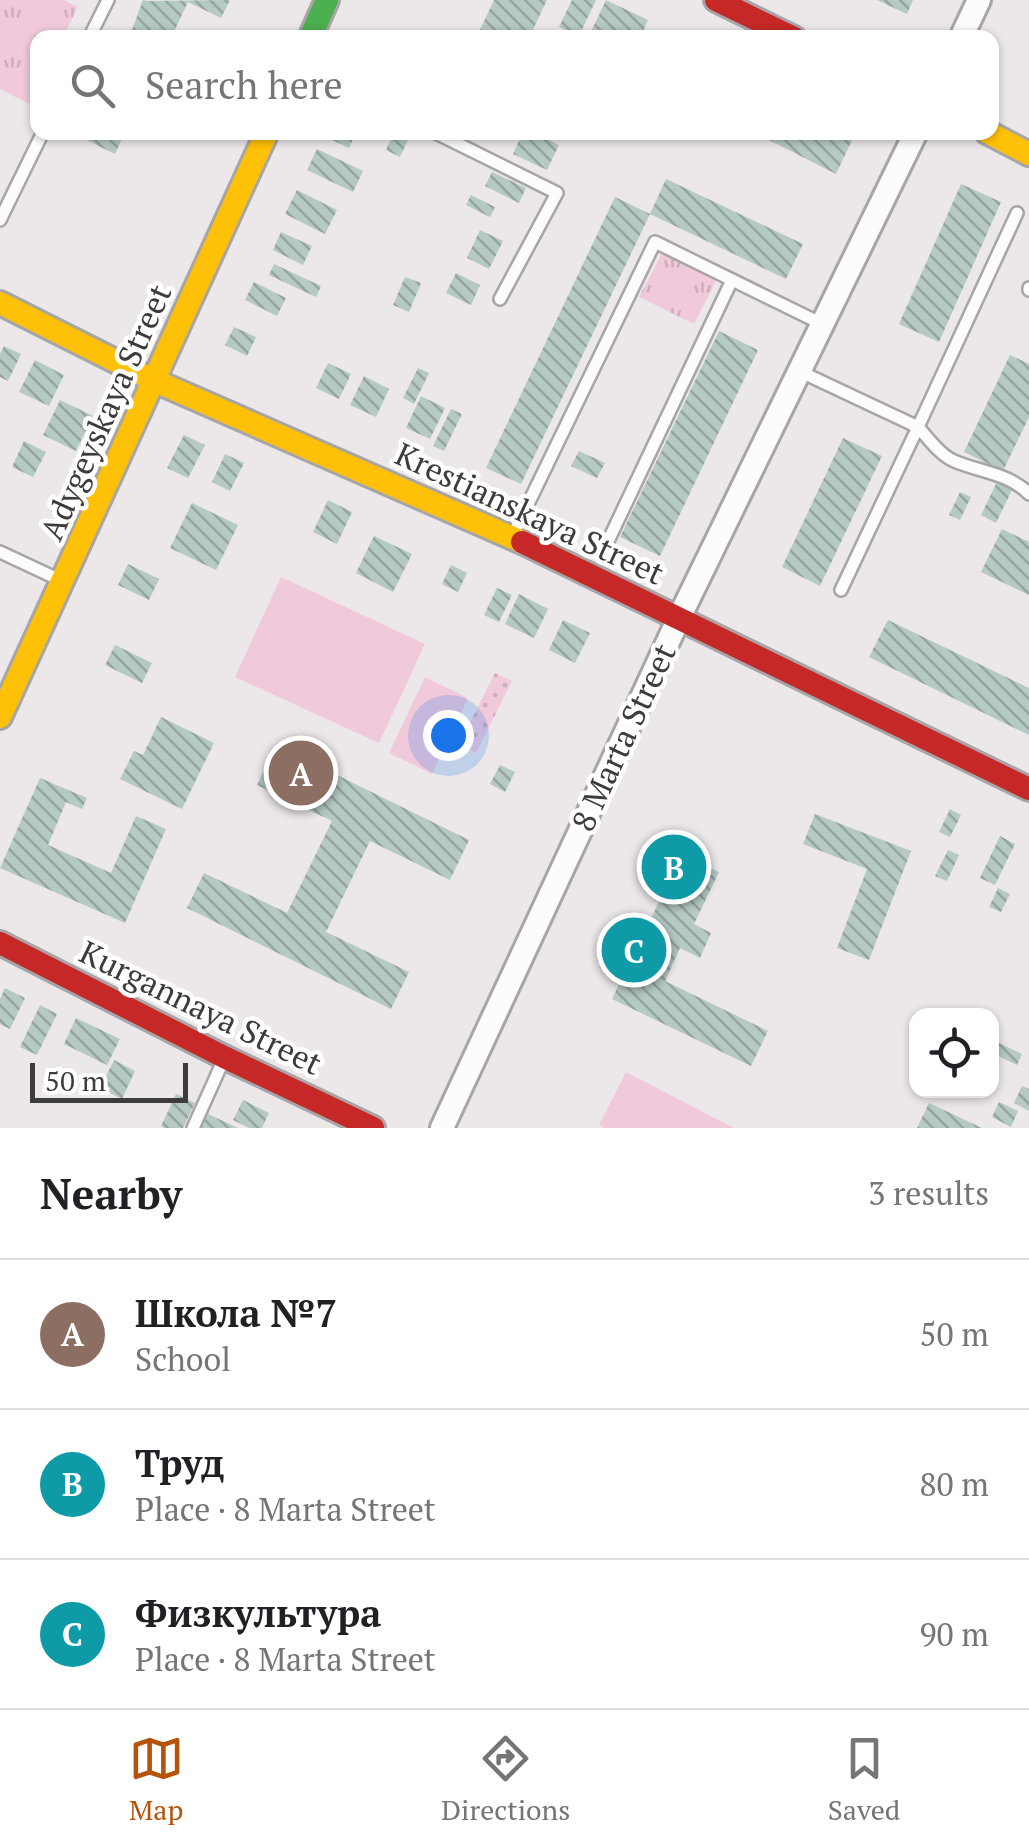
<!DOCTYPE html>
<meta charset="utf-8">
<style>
:root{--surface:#fff;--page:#f2f2f2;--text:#202124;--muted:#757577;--line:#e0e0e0;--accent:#b45309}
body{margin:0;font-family:"PT Serif",serif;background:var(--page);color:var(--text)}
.controls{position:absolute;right:30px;bottom:30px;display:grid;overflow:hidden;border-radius:20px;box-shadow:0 2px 8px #0004}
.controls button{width:90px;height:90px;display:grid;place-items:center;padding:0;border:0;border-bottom:2px solid var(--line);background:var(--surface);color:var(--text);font:50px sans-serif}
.scale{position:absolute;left:30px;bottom:25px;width:158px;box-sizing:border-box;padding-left:10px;border:5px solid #3e3b3c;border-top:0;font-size:28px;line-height:35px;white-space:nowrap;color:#3e3b3c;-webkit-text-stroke:8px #fff;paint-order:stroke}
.you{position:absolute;left:448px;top:735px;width:35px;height:35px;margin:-25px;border:8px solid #fff;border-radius:50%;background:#1a73e8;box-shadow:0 0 0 15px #1a73e833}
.badge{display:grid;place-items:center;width:65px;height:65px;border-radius:50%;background:var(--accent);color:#fff;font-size:32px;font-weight:700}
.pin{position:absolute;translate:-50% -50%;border:5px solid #fff;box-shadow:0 2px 10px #0006}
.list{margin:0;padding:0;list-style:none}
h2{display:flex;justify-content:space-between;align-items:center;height:130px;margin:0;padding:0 40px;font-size:42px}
h2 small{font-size:32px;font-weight:400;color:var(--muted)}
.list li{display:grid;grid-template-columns:65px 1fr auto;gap:30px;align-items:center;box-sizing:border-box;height:150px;padding:0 40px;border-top:2px solid var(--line)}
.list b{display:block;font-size:38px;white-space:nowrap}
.list p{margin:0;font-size:32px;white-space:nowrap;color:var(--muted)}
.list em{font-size:32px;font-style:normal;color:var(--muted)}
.icon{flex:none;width:55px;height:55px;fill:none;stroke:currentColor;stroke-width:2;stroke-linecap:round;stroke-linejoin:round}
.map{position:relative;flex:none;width:1029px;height:1128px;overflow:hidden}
.search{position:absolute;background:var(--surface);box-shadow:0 2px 8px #0004;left:30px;right:30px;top:30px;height:110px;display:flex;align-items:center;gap:25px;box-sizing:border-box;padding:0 35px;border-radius:20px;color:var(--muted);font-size:38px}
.sheet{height:580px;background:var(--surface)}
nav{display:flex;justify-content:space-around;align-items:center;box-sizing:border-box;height:140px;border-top:2px solid var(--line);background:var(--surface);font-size:28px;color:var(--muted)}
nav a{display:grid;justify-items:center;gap:5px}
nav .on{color:var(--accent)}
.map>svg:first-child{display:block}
</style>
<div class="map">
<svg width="1029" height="1128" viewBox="0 0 1029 1128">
<defs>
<pattern id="grass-dots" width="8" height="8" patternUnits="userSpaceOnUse" patternTransform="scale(2.5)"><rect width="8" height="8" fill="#f0cada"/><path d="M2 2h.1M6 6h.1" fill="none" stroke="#cfaebc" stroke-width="1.8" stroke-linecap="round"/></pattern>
<pattern id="park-tufts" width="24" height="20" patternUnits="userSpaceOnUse" patternTransform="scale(2.5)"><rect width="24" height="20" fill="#f0cada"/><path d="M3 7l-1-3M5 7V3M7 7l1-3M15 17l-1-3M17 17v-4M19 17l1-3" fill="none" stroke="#cfaebc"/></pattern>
<pattern id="building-back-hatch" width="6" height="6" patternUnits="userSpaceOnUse" patternTransform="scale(2.5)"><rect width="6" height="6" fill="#b5c9c5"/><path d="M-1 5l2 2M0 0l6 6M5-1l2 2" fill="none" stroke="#95a4a1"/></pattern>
</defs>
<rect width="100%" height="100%" fill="#ece8ea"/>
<polygon fill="url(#grass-dots)" points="495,673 512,681 476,753 459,744"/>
<g fill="url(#park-tufts)">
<polygon points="0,0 64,0 78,7 63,37 38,38 37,87 29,104 0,89"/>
<polygon points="662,253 716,281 694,324 639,297"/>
</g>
<g fill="#f0cada">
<polygon points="281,577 425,644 379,743 235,677"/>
<polygon points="425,677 468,698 432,774 389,753"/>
<polygon points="626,1072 734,1128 604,1128 599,1125"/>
</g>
<g fill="url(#building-back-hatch)">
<polygon points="143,0 147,1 230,0 221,18 188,2 171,38 129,38"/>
<polygon points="494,0 547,0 529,38 480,38 477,36"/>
<polygon points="572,0 596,0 579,36 559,27"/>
<polygon points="606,0 648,20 642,34 650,38 588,38"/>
<polygon points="877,0 913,0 907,14"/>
<polygon points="79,132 125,132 115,154 78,136"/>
<polygon points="328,132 344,132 354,137 349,148 326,137"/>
<polygon points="394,132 412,132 400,157 386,150"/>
<polygon points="523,132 534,132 559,145 547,170 513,154"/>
<polygon points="753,132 856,132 836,174"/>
<polygon points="317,149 363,171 353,192 307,170"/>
<polygon points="492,172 526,188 519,203 485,186"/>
<polygon points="666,179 803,244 786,279 650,214"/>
<polygon points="961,184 1001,202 939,342 899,324"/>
<polygon points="297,190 337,210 325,234 285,214"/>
<polygon points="471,195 495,207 490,217 466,205"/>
<polygon points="615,197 650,214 521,484 486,468"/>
<polygon points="480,230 503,241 489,269 467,258"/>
<polygon points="281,232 312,246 303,265 273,250"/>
<polygon points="274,264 321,286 316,297 269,275"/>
<polygon points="456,273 480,285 471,305 446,293"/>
<polygon points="405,277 421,283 409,312 393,305"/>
<polygon points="254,282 286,298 277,316 245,300"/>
<polygon points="234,327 256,337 247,356 225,345"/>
<polygon points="719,331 758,350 660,556 620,537"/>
<polygon points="4,346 21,354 8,381 0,377 0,354"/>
<polygon points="1010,355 1029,364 1029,417 1003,471 964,452"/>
<polygon points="35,360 64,375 49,406 19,392"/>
<polygon points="328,363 351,374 339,399 316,388"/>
<polygon points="418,368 429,373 414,404 403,398"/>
<polygon points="364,376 389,389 376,417 350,405"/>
<polygon points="421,396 445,408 430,439 406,428"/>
<polygon points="60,400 93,416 76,451 43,435"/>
<polygon points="451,409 462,414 444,451 433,446"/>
<polygon points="184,435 205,445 188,478 167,468"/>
<polygon points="843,438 882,456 820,586 782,567"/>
<polygon points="24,441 46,452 33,477 12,467"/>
<polygon points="579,451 605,463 597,478 571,466"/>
<polygon points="225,454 244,463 230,491 212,482"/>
<polygon points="997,482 1012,490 996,523 981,515"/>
<polygon points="960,492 971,497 960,520 949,515"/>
<polygon points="328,500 352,512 337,544 313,532"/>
<polygon points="192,503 238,525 216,570 170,548"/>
<polygon points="1002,529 1029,542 1029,595 981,572"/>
<polygon points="374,536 412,554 393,592 356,573"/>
<polygon points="128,564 159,579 149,600 118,585"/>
<polygon points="451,565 467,573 458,592 442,584"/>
<polygon points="497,588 512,595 499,622 484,615"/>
<polygon points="519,594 548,609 534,638 505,624"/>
<polygon points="563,620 590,633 575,663 549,650"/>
<polygon points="888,620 1029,688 1029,735 869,657"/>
<polygon points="115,645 152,663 142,683 105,665"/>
<polygon points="161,717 214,743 182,809 120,779 134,751 143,755"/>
<polygon points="276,745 469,840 450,880 370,841 326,932 409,972 391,1009 187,908 204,873 287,913 332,821 257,785"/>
<polygon points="500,765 515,772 505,792 490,784"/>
<polygon points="40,778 87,798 82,809 66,802 48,845 111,873 136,816 166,829 125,923 0,868"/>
<polygon points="950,809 961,815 950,837 939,832"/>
<polygon points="815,814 911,851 869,960 837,948 867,869 803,844"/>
<polygon points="1000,836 1015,844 995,885 980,878"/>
<polygon points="948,850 959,855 947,881 935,876"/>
<polygon points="682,854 719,872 694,924 711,933 700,958 680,948 665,981 768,1031 751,1066 612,999"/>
<polygon points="998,888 1010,894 1001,912 989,907"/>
<polygon points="5,988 25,998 10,1029 0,1024 0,999"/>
<polygon points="40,1005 57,1014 37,1055 20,1047"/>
<polygon points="76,1018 120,1039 107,1065 64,1044"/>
<polygon points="993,1040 1022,1054 1017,1065 992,1053"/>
<polygon points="114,1060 135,1071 122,1099 100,1088"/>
<polygon points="1022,1086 1029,1089 1029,1111 1014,1103"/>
<polygon points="176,1094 195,1103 183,1128 164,1128 161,1126"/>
<polygon points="243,1100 269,1113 262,1128 249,1128 233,1120"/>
<polygon points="999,1102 1018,1111 1011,1127 992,1117"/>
<polygon points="929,1103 982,1128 917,1128"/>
<polygon points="208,1114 238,1128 201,1128"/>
</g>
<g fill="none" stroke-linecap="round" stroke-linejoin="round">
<g stroke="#a7a5a6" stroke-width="16">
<g id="lane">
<polyline points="89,38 108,0"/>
<polyline points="434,132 557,193 500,299"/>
<polyline points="0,220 43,132"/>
<polyline points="1029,288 1029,290"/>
<polyline points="799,371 918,427 1017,213"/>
<polyline points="513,535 655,242 822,324"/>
<polyline points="609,539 732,280"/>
<polyline points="0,552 60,580"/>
<path d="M841,590l77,-163c10,11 22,28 36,34 25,11 55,12 75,33"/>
<polyline points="193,1128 224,1059"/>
</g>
</g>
<g stroke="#a7a5a6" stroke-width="28">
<g id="street">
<polyline points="961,38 979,0"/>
<polyline points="442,1128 679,618 916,132"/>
</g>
</g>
<g stroke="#a7a5a6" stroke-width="28">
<polyline id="fast" points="310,38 327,0"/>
</g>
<g stroke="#a7a5a6" stroke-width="28">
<g id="slow">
<polyline points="987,132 1029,154"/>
<polyline points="0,303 155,381 522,542"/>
<polyline points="0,717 267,132"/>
</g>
</g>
<g stroke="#a7a5a6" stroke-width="28">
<g id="jam">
<polyline points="716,0 794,38"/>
<polyline points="522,542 1029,789"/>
<polyline points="0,943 224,1057 373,1128"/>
</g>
</g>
<use href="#lane" stroke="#fcfcfc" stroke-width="11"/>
<use href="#street" stroke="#fcfcfc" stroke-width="22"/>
<use href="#fast" stroke="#4caf50" stroke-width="22"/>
<use href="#slow" stroke="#ffc107" stroke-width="22"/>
<use href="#jam" stroke="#c62828" stroke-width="22"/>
</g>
<g text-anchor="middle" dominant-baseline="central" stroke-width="9" stroke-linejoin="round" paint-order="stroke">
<g font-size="32" fill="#3e3b3c" stroke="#fff">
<text transform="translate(105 412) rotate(-66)">Adygeyskaya Street</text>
<text transform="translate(530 513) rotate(25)">Krestianskaya Street</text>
<text transform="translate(623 737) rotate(-65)">8 Marta Street</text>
<text transform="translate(201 1007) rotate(26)">Kurgannaya Street</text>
</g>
</g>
</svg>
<div class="controls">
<button><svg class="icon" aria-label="locate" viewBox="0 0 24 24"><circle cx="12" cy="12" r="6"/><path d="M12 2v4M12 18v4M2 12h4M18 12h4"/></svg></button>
</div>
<div class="scale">50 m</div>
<div class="you"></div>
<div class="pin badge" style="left:301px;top:773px;background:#8d6e63">A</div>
<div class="pin badge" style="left:674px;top:867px;background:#0f9aa8">B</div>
<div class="pin badge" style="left:634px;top:950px;background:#0f9aa8">C</div>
<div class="search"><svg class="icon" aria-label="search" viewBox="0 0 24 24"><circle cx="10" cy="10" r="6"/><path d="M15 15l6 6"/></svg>Search here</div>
</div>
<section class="sheet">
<h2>Nearby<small>3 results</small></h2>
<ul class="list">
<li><span class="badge" style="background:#8d6e63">A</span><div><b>Школа №7</b><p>School</p></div><em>50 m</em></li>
<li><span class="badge" style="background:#0f9aa8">B</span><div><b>Труд</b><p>Place · 8 Marta Street</p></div><em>80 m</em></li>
<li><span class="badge" style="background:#0f9aa8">C</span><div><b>Физкультура</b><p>Place · 8 Marta Street</p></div><em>90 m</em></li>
</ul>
</section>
<nav>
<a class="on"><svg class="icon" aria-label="map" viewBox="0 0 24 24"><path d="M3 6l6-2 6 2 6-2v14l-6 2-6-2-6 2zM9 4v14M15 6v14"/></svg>Map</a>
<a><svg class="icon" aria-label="directions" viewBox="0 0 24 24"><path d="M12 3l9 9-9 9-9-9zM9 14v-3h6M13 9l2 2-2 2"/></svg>Directions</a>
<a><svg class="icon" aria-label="saved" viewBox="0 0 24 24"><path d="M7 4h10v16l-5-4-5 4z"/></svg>Saved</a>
</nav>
